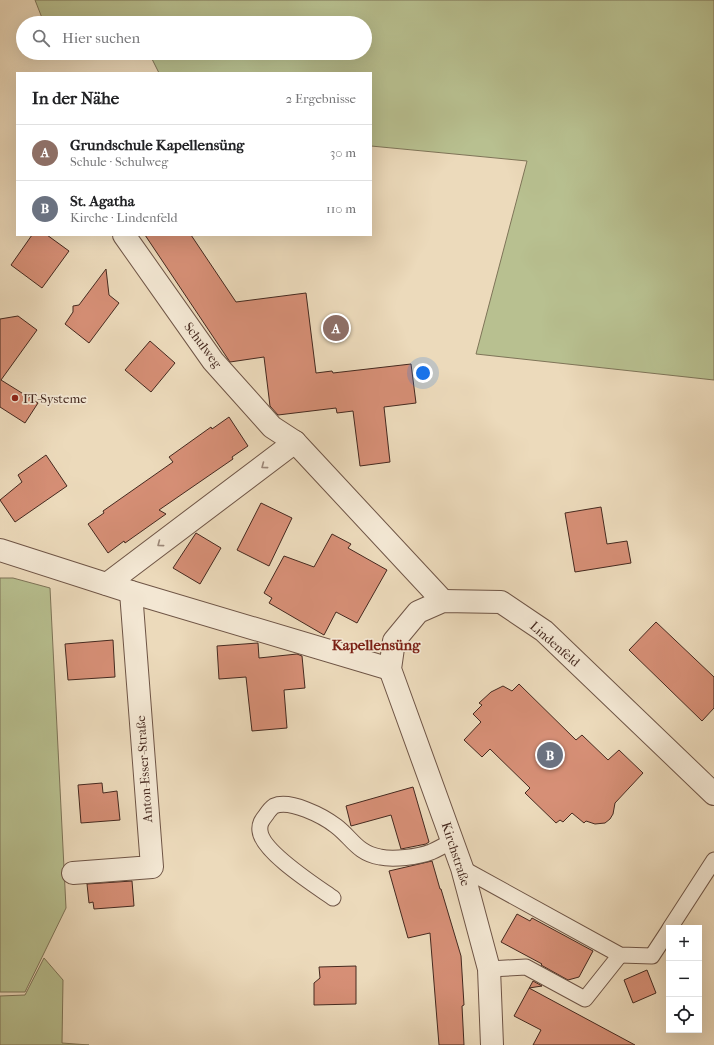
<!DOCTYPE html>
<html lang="de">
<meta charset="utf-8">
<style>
:root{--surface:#fff;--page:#f2f2f2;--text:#202124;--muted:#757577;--line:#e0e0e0;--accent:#8f2418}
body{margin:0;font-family:"IM FELL French Canon",serif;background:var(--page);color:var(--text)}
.controls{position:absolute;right:12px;bottom:12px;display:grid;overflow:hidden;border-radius:0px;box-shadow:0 4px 16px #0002}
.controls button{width:36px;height:36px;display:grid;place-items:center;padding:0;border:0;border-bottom:1px solid var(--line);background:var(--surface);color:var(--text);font:20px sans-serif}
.you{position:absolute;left:423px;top:373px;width:14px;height:14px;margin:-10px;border:3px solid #fff;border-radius:50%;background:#1a73e8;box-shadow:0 0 0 6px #1a73e833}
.badge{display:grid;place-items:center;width:26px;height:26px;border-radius:50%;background:var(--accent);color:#fff;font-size:13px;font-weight:700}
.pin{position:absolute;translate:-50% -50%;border:2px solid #fff;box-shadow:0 1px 4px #0006}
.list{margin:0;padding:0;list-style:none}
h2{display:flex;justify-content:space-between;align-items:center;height:52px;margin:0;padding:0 16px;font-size:17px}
h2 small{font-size:13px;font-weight:400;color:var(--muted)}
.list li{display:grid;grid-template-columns:26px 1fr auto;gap:12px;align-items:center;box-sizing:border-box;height:56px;padding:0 16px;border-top:1px solid var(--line)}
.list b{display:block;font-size:15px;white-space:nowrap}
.list p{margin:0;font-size:13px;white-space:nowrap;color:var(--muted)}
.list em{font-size:13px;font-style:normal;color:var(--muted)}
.icon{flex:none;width:22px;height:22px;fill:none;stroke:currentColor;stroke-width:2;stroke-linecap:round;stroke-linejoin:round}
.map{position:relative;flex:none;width:714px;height:1045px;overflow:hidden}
.search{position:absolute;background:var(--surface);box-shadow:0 4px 16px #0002;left:16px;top:16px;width:356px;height:44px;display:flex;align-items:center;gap:10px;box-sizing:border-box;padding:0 14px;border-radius:22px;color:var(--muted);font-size:15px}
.panel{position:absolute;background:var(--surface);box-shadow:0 4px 16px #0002;left:16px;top:72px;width:356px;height:164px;border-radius:0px}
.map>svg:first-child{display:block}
</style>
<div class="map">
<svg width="714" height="1045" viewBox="0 0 714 1045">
<rect width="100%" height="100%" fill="#ecdabb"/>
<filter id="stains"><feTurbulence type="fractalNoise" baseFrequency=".005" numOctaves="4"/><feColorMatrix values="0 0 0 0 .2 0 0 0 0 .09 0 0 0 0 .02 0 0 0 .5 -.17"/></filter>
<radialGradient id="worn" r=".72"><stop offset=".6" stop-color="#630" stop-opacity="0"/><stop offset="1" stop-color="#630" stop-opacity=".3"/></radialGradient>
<g fill="#b8c090" stroke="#7e7458">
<polygon points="35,0 714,0 714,380 476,354 527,161 371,146 371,73 159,73 149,53 365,53 365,23 44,23"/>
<polygon points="0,578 13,578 50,588 66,908 25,992 0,992"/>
<polygon points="44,958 63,980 62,1043 89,1045 0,1045 0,996 25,995"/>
</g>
<g fill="#d68f76" stroke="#45291f">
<polygon points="32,235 47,235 69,251 42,288 11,265"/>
<polygon points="145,235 191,235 236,302 306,293 316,373 332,371 333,373 411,364 416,403 384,407 390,462 360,466 353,411 337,413 336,408 278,415 270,406 264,357 230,362"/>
<polygon points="106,269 109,295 119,303 89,343 65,324 73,312 73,306 79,305"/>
<polygon points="18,316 37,330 1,380 38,403 25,423 0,407 0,319"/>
<polygon points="150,341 175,363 151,392 125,370"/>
<polygon points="229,417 248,446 232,457 233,459 159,510 166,514 125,543 124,541 108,553 88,524 104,513 103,511 173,462 169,457 211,427 212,429"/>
<polygon points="46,455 67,486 15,522 0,500 22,482 18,475"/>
<polygon points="261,503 292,518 269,566 237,550"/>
<polygon points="601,507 607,544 627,541 631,563 575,572 565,513"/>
<polygon points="196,533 221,548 200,584 173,568"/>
<polygon points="332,534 351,544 348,548 387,570 357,623 336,612 324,635 269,603 272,598 264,593 284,556 314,567"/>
<polygon points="656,622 714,677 714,708 702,721 629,650"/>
<polygon points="113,640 115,677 68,680 65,644"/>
<polygon points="258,643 259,658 297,654 302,656 305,688 284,690 287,728 252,731 246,677 219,679 217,646"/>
<polygon points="519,684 576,740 582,735 608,760 619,750 643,773 615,803 613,814 610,819 605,823 595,824 586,821 584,823 572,813 563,822 560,820 556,823 525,793 530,788 490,749 482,757 464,740 481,722 473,714 482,705 479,703 491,692 503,686 512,691"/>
<polygon points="102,783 103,793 117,791 120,820 81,823 78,785"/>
<polygon points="413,787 429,842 426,844 401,849 391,815 351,826 346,806"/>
<polygon points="432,861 440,889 441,889 461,956 464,1005 462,1006 464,1045 439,1045 430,933 408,938 389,871"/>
<polygon points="132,881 134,906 94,909 93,902 89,903 87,884"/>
<polygon points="517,914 530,921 532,918 593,951 579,977 568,980 541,965 542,964 501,942"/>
<polygon points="356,966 356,1004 314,1005 314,983 320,978 319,967"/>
<polygon points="647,970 656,993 633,1003 624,980"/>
<polygon points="533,981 542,986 529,988 635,1045 533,1045 541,1030 514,1016"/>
</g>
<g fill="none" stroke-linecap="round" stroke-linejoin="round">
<g stroke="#6f5546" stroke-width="17">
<g id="lane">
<polyline points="462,868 620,955 652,956 669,930"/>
<path d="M333,898c-17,-12 -71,-46 -73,-67 -1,-7 2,-11 6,-16 2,-3 5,-7 8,-9 16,-7 49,10 62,20 16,12 21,27 44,31 13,3 38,0 51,-5 7,-3 14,-7 21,-11"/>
<polyline points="670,928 714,860"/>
<polyline points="489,969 526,967 585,999 620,955"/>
</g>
</g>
<g stroke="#6f5546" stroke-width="24">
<g id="street">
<polyline points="124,235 213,361 272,427 295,442 443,601"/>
<polyline points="0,550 131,592 390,669"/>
<polyline points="107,584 295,442"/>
<polyline points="73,873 152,867 131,592"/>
<polyline points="492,1045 489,969 462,868 390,669 394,641 418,612 443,601 501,602 544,631 714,794"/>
</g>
</g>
<use href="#lane" stroke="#f3e7d3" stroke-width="15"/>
<use href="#street" stroke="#f3e7d3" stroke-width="22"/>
</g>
<defs><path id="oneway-chevron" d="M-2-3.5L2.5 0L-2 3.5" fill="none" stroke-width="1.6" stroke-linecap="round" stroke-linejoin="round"/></defs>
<g stroke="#9c8879">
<use href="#oneway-chevron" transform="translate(264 466) rotate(143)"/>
<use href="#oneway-chevron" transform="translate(160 544) rotate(143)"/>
</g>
<circle fill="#8f2418" stroke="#f3e7d3" stroke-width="1.5" cx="15" cy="398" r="4"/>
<g text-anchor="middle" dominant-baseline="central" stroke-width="3.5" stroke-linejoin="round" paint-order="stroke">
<g font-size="13" fill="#45291f" stroke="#f3e7d3">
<text transform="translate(203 345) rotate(53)">Schulweg</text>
<text transform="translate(555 644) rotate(41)">Lindenfeld</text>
<text transform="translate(144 769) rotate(-94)">Anton-Esser-Straße</text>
<text transform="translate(456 854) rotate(72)">Kirchstraße</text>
</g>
<g font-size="13" fill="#45291f" stroke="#f3e7d3" text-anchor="start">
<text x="23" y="398">IT-Systeme</text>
</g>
<g font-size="15" font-weight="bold" fill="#7a1f14" stroke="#f3e7d3">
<text x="376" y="645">Kapellensüng</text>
</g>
</g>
<rect width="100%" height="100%" filter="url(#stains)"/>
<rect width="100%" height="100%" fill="url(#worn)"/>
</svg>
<div class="controls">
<button>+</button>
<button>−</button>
<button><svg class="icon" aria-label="locate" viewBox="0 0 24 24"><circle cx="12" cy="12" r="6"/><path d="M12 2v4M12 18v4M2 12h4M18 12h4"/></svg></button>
</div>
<div class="you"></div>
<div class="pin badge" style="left:336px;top:328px;background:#8d6e63">A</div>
<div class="pin badge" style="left:550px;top:755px;background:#6b7280">B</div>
<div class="search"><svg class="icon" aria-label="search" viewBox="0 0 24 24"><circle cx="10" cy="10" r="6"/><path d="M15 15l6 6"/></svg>Hier suchen</div>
<section class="panel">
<h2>In der Nähe<small>2 Ergebnisse</small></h2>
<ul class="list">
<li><span class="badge" style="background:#8d6e63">A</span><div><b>Grundschule Kapellensüng</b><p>Schule · Schulweg</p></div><em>30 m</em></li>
<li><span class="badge" style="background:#6b7280">B</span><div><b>St. Agatha</b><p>Kirche · Lindenfeld</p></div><em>110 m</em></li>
</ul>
</section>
</div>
